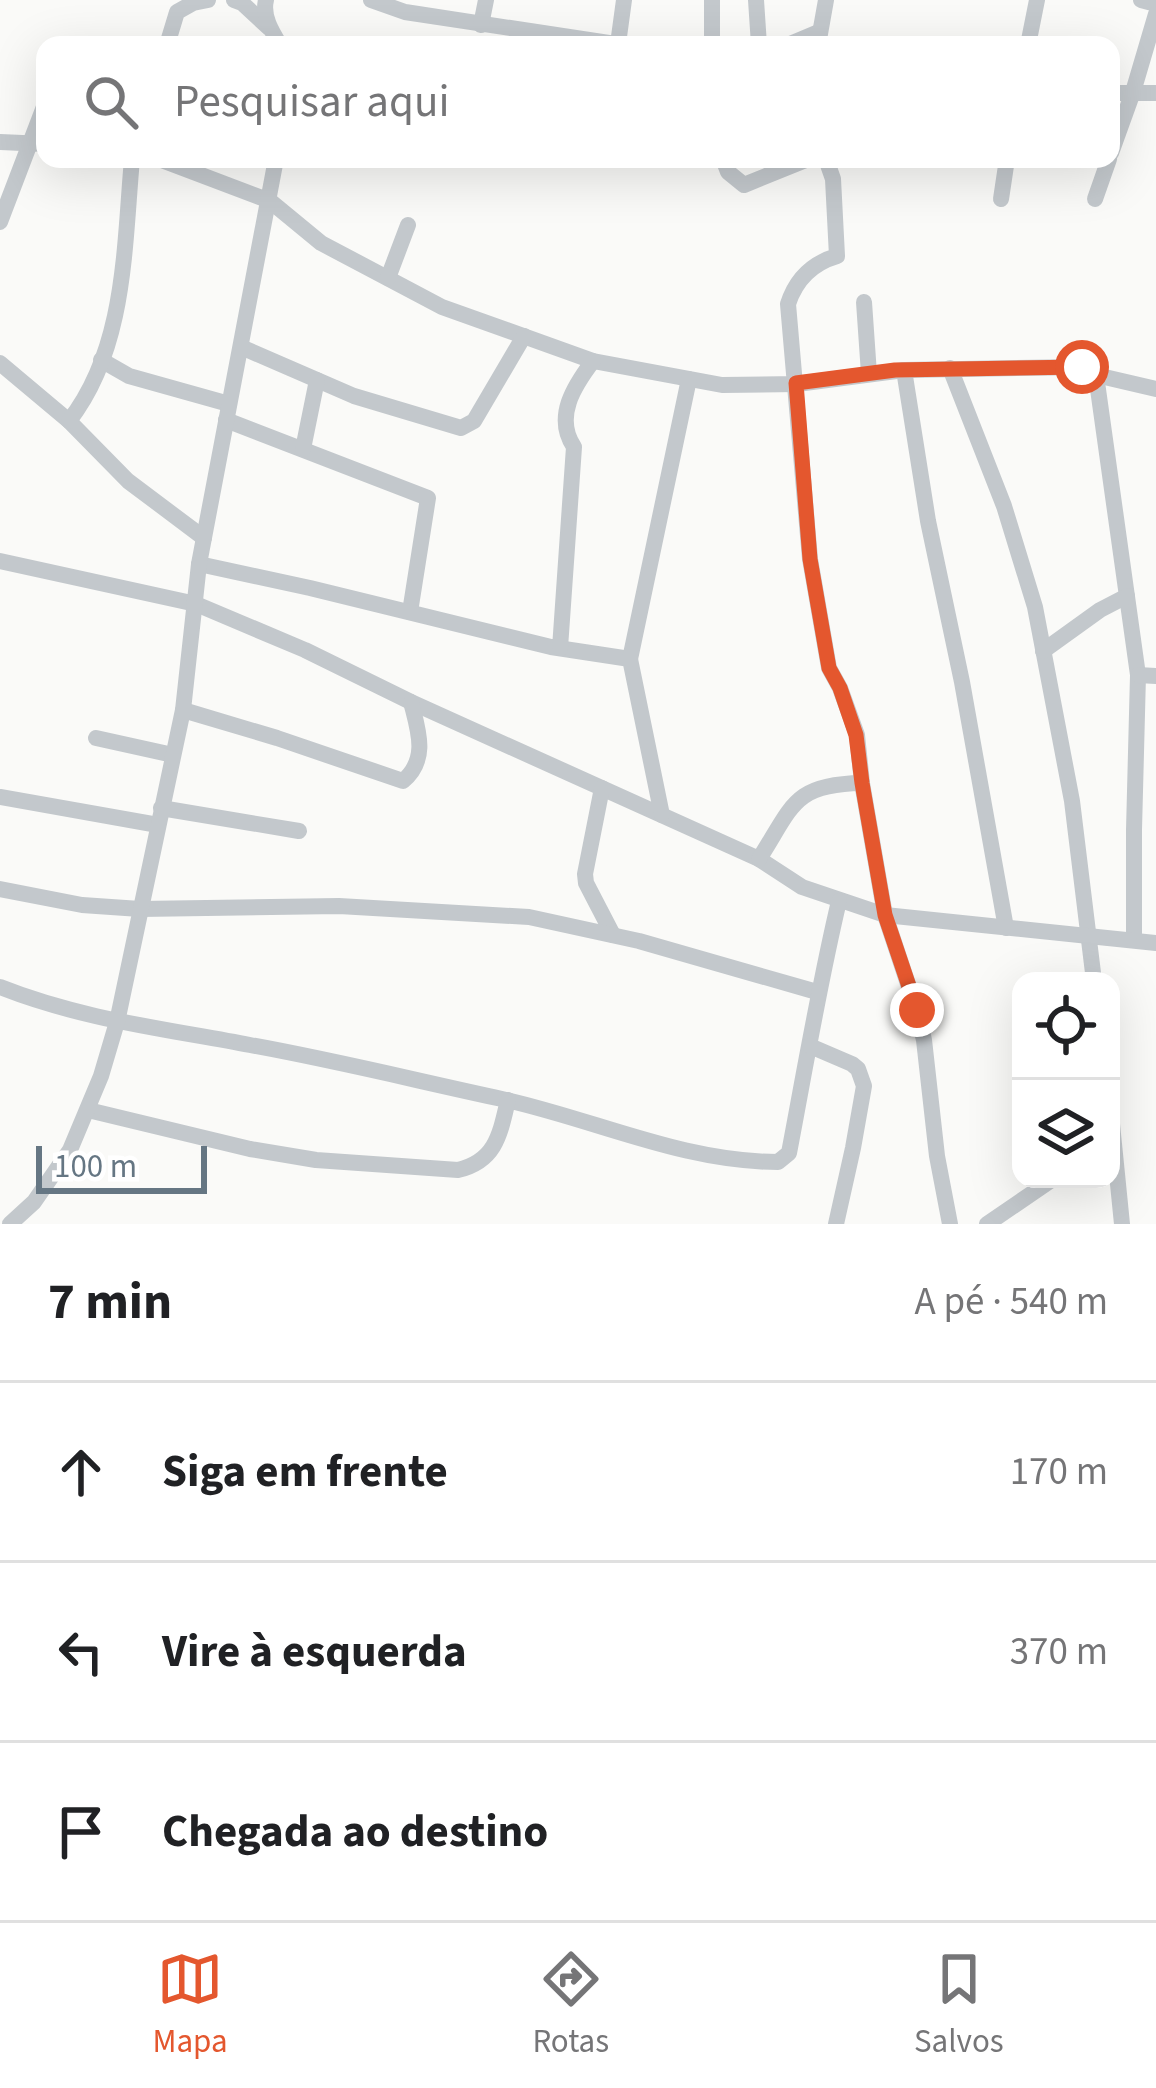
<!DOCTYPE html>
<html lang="pt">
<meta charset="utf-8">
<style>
:root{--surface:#fff;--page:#f6f6f6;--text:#202124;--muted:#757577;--line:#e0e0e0;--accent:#e4572e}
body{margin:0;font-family:"Source Sans 3",sans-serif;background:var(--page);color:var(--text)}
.controls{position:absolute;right:36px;bottom:36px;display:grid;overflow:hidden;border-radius:24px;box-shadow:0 12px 48px #0002}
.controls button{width:108px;height:108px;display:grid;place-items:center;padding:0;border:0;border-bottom:3px solid var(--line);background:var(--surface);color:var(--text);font:60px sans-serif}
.scale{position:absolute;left:36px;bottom:30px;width:171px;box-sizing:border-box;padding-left:12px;border:6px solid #657683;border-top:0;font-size:33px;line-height:42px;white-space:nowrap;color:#657683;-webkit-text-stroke:9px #fff;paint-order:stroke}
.stop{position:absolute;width:36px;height:36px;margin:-27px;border:9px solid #e4572e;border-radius:50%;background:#fff}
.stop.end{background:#e4572e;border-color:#fff;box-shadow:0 3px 12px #0008}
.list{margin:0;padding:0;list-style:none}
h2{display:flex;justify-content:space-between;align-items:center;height:156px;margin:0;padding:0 48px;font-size:51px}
h2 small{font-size:39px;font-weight:400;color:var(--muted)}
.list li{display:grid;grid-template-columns:78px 1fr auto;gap:36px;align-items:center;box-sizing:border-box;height:180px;padding:0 48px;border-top:3px solid var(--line)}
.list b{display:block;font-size:45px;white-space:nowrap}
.list em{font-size:39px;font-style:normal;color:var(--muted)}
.icon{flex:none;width:66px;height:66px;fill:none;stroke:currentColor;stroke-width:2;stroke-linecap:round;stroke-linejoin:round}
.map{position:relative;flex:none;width:1156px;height:1224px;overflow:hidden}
.search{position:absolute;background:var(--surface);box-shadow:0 12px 48px #0002;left:36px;right:36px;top:36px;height:132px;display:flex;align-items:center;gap:30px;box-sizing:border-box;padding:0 42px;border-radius:24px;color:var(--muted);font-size:45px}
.sheet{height:696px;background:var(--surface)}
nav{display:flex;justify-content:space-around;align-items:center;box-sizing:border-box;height:168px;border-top:3px solid var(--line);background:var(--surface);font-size:33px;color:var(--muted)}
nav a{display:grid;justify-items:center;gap:6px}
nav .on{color:var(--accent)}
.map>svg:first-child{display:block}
</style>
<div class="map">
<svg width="1156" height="1224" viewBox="0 0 1156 1224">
<rect width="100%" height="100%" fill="#fafaf8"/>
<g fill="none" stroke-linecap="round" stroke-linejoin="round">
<g stroke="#c3c8cc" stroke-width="16">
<polyline points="234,0 242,3 269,28"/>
<path d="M266,0c-4,16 6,32 14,45"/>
<polyline points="371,0 405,12 622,45"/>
<polyline points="712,0 712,45"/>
<polyline points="756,0 759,45"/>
<polyline points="1141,0 1156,4"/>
<polyline points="481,25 486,0"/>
<polyline points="618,44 624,0"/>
<polyline points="167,45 177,12 193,3 208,0"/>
<polyline points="788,45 819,32"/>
<polyline points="818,45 826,0"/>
<polyline points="1028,45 1037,0"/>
<polyline points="1111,93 1156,93"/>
<polyline points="0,142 45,144"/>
<polyline points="1111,153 1133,92 1156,14"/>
<polyline points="159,159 270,201 321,243 442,307 593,361 722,385 797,384 904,370 1082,367 1096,375 1156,389"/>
<polyline points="723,159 728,172 744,185 808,159"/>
<path d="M826,159l7,20 4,77c-24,7 -41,23 -49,48l22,255 19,109 11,20 17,47 5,48 23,132 32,96 7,29 13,116 13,68"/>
<polyline points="1001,199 1007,159"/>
<polyline points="1095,199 1109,159"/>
<polyline points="0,222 45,104"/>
<polyline points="388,278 408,225"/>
<polyline points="864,302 869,374"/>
<polyline points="241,347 354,396 461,428 474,421 524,336"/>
<polyline points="101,360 129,376 229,404"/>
<polyline points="0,363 69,421 128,481 204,538"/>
<polyline points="950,368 1004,506 1035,607 1072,801 1094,981"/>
<polyline points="904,370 928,521 962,682 1006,928"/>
<polyline points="1096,375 1138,675 1134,830 1134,940"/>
<polyline points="226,420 428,498 410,612"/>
<path d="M69,421c57,-73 55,-174 63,-262"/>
<polyline points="303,449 317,380"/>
<polyline points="0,561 196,604 305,650 411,702 759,859 802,887 885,915 1156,943"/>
<polyline points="199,564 310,588 551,647 630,659 662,815"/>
<path d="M560,648l14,-201c-20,-30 0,-61 19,-86"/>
<polyline points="1043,651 1100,610 1127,596"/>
<polyline points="630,659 689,379"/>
<polyline points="1138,675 1156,676"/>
<path d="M183,710l94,28 126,43c26,-22 15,-51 8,-79"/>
<polyline points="96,738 173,755"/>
<polyline points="602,788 585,874 586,883 613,935"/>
<polyline points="0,797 158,825"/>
<polyline points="161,808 299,831"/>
<path d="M759,859c34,-53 34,-75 103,-76"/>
<polyline points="0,889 82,905 140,909 339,906 529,917 639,941 817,992"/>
<path d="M0,987c80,32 166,42 250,58 84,15 168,36 252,54 92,20 180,63 276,63l11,-9c16,-84 30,-168 50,-252"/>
<polyline points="810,1046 852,1064 858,1069 864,1086 853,1148 836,1224"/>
<path d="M88,1110l162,39 66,11 142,10c38,-9 42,-36 50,-70"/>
<polyline points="1111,1114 1122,1224"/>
<polyline points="10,1224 34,1202 70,1150 101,1076 117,1022 183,710 199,564 276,159"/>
<polyline points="987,1224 1053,1179"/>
</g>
</g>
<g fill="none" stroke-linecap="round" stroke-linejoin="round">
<polyline stroke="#e4572e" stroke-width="15" points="917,1010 885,915 862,783 856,735 840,688 829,668 810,559 796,383 895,370 1082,367"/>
</g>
</svg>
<div class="controls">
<button><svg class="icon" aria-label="locate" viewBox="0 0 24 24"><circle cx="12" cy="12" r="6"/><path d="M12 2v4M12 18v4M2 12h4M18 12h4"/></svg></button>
<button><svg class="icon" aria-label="layers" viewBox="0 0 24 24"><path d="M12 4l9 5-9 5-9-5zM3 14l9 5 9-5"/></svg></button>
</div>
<div class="scale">100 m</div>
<div class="stop" style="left:1082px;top:367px"></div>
<div class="stop end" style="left:917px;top:1010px"></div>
<div class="search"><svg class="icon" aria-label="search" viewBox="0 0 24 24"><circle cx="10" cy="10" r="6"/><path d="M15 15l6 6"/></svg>Pesquisar aqui</div>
</div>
<section class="sheet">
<h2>7 min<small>A pé · 540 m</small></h2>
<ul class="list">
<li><svg class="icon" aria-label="ahead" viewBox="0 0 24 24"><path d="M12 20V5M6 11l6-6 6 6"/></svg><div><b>Siga em frente</b></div><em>170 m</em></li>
<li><svg class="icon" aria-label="left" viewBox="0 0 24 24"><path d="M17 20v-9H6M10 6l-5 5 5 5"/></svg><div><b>Vire à esquerda</b></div><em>370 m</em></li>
<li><svg class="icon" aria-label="arrive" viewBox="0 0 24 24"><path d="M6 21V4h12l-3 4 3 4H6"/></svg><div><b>Chegada ao destino</b></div></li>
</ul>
</section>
<nav>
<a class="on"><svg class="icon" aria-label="map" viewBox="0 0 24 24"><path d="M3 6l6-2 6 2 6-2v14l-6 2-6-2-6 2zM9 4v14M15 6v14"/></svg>Mapa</a>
<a><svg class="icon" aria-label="directions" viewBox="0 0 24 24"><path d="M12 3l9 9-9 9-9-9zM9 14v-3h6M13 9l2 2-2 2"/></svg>Rotas</a>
<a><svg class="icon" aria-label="saved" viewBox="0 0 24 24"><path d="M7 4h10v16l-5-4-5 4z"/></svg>Salvos</a>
</nav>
